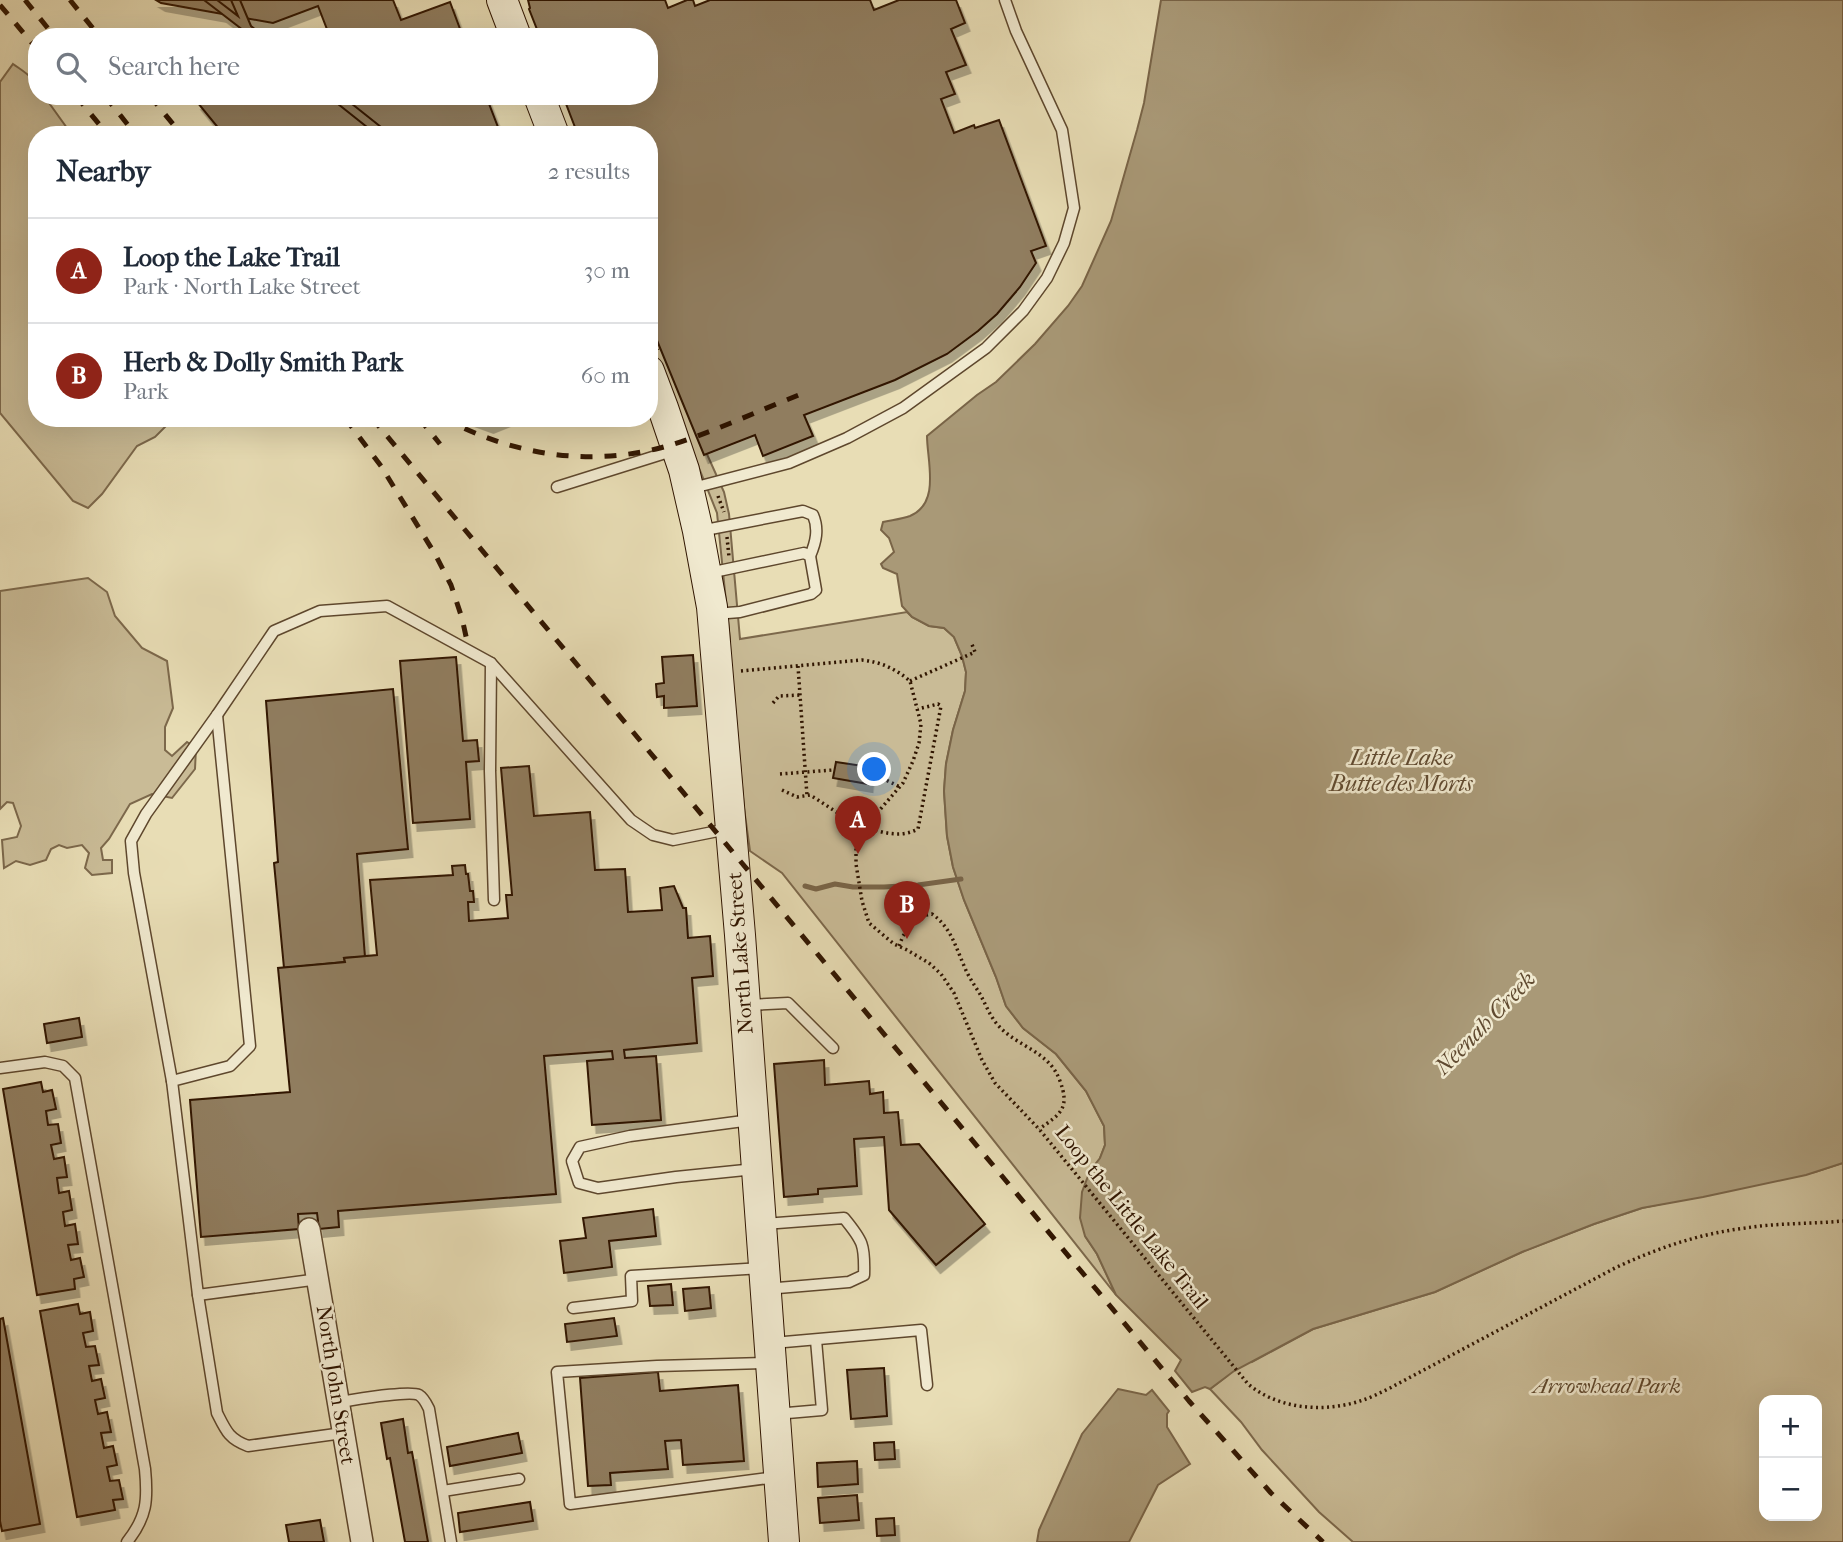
<!DOCTYPE html>
<meta charset="utf-8">
<style>
:root{--surface:#fff;--page:#f2f2f3;--text:#1f2937;--muted:#747a83;--line:#e0e1e3;--accent:#8f2418}
body{margin:0;font-family:"IM FELL French Canon",serif;background:var(--page);color:var(--text)}
.controls{position:absolute;right:21px;bottom:21px;display:grid;overflow:hidden;border-radius:14px;box-shadow:0 7px 28px #0002}
.controls button{width:63px;height:63px;display:grid;place-items:center;padding:0;border:0;border-bottom:2px solid var(--line);background:var(--surface);color:var(--text);font:35px sans-serif}
.you{position:absolute;left:875px;top:770px;width:24px;height:24px;margin:-18px;border:5px solid #fff;border-radius:50%;background:#1a73e8;box-shadow:0 0 0 10px #1a73e833}
.badge{display:grid;place-items:center;width:46px;height:46px;border-radius:50%;background:var(--accent);color:#fff;font-size:23px;font-weight:700}
.pin{position:absolute;translate:-50% -58px;filter:drop-shadow(0 2px 4px #0008)}
.pin::after{content:'';position:absolute;top:37px;width:24px;height:21px;background:inherit;clip-path:polygon(0 0,100% 0,50% 100%)}
.list{margin:0;padding:0;list-style:none}
h2{display:flex;justify-content:space-between;align-items:center;height:91px;margin:0;padding:0 28px;font-size:30px}
h2 small{font-size:23px;font-weight:400;color:var(--muted)}
.list li{display:grid;grid-template-columns:46px 1fr auto;gap:21px;align-items:center;box-sizing:border-box;height:105px;padding:0 28px;border-top:2px solid var(--line)}
.list b{display:block;font-size:26px;white-space:nowrap}
.list p{margin:0;font-size:23px;white-space:nowrap;color:var(--muted)}
.list em{font-size:23px;font-style:normal;color:var(--muted)}
.icon{flex:none;width:38px;height:38px;fill:none;stroke:currentColor;stroke-width:2;stroke-linecap:round;stroke-linejoin:round}
.map{position:relative;flex:none;width:1843px;height:1542px;overflow:hidden}
.search{position:absolute;background:var(--surface);box-shadow:0 7px 28px #0002;left:28px;top:28px;width:630px;height:77px;display:flex;align-items:center;gap:18px;box-sizing:border-box;padding:0 24px;border-radius:28px;color:var(--muted);font-size:26px}
.panel{position:absolute;background:var(--surface);box-shadow:0 7px 28px #0002;left:28px;top:126px;width:630px;height:301px;border-radius:28px}
.map>svg:first-child{display:block}
</style>
<div class="map">
<svg width="1843" height="1542" viewBox="0 0 1843 1542">
<defs>
<filter id="shadow"><feDropShadow dx="4.5" dy="8" stdDeviation="0" flood-color="#0004"/></filter>
</defs>
<rect width="100%" height="100%" fill="#e8ddb5"/>
<filter id="stains"><feTurbulence type="fractalNoise" baseFrequency=".00286" numOctaves="4"/><feColorMatrix values="0 0 0 0 .2 0 0 0 0 .09 0 0 0 0 .02 0 0 0 .5 -.17"/></filter>
<radialGradient id="worn" r=".72"><stop offset=".6" stop-color="#630" stop-opacity="0"/><stop offset="1" stop-color="#630" stop-opacity=".3"/></radialGradient>
<g fill="#c9bb96" stroke="#7c684b" stroke-width="2" fill-rule="evenodd">
<path d="M13,64c14,10 24,14 24,32h7l28,39h-35v283h137l-19,19 -18,9 -35,48 -14,14 -15,-7 -73,-88v-331z"/>
<path d="M649,306l57,146 18,40 5,22 11,125 167,-27 5,5 17,9 15,2 10,9 8,19 4,16 -1,19 -12,39 -7,34 -2,27 3,45 6,31 11,33 32,77 10,29 17,22 33,26 30,37 18,35 1,19 -5,13 152,204 61,-33 122,-37 87,-40 72,-28 48,-16 173,-36 28,-9v379h-490l-34,-30 -57,-62 -21,-28 -31,-33 17,-13 -142,-140 12,18 19,41 -334,-422 -32,-22 -6,-43 -15,-167h1l-13,-128 -68,-170zM1764,1400h53v116h-53z"/>
<polygon points="88,578 107,592 115,616 142,648 167,661 173,708 165,727 165,750 172,756 187,742 196,748 195,769 172,798 152,794 130,804 109,839 101,848 103,860 112,860 112,873 92,875 85,868 89,853 82,845 67,848 59,845 51,849 46,860 30,865 16,861 4,868 2,840 17,837 21,826 13,803 7,802 0,809 0,591"/>
</g>
<g fill="#a99977" stroke="#796447" stroke-width="2">
<path d="M1161,0h682v1163l-37,12 -103,22 -61,11 -48,16 -72,28 -87,40 -122,37 -79,42 -24,18 -5,-2 -13,5 -17,-21 6,-11 -65,-65 -19,-41 -12,-18 -5,-18 2,-26 8,-21 10,-13 5,-13 -1,-19 -18,-35 -30,-37 -33,-26 -17,-22 -10,-29 -32,-77 -11,-33 -6,-31 -3,-45 2,-27 7,-34 12,-39 1,-19 -4,-16 -8,-19 -10,-9 -15,-2 -17,-9 -10,-11 -5,-32 -14,-6 -2,-4 13,-12 -5,-14 -8,-8 2,-8c9,-2 19,-3 27,-6 31,-13 17,-55 17,-80l50,-41 19,-13 39,-38 33,-38 14,-20 29,-65 26,-91 7,-27z"/>
<polygon points="1118,1389 1146,1395 1152,1390 1169,1411 1167,1414 1167,1427 1190,1464 1158,1485 1129,1542 1037,1542 1039,1530 1082,1434"/>
</g>
<g fill="none" stroke-linecap="round" stroke-linejoin="round">
<polyline stroke="#796447" stroke-width="5" points="805,886 816,889 835,884 853,887 884,887 918,885 961,879"/>
</g>
<g fill="#907d5e" stroke="#301500" stroke-width="2" filter="url(#shadow)">
<polygon points="156,0 393,0 401,20 450,2 463,37 330,37 318,6 273,23 161,3"/>
<polygon points="204,0 217,0 238,16 231,0 240,0 251,26 265,37 252,37"/>
<polygon points="528,0 665,0 668,8 687,0 693,0 695,6 710,0 870,0 874,10 899,0 956,0 965,23 951,29 966,65 946,72 955,94 941,99 954,133 974,125 975,128 999,120 1046,246 1031,251 1036,263 1020,287 997,314 978,331 947,354 895,380 804,415 813,436 763,456 755,435 704,455 649,321 649,135 578,135 563,96 649,96 649,37 540,37 529,9 530,8"/>
<polygon points="211,96 486,96 501,135 224,135 197,102"/>
<polygon points="328,96 342,96 391,135 377,135"/>
<polygon points="470,418 506,418 489,425"/>
<polygon points="693,655 697,706 664,708 664,696 657,697 656,684 664,683 662,657"/>
<polygon points="456,657 463,741 477,740 479,761 466,762 470,819 413,823 400,661"/>
<polygon points="393,689 408,849 357,854 365,957 344,958 345,962 284,968 274,863 278,862 266,701"/>
<polygon points="836,762 870,767 868,784 833,778"/>
<polygon points="529,766 534,816 590,812 595,870 625,869 628,912 662,910 660,888 674,886 683,908 686,908 688,938 710,936 713,976 692,978 697,1043 624,1050 625,1058 656,1056 661,1120 592,1125 587,1061 613,1059 612,1051 544,1056 556,1194 338,1211 339,1227 319,1229 317,1213 298,1214 299,1229 201,1237 190,1100 290,1092 278,968 345,962 344,958 377,955 370,880 453,875 452,866 465,865 466,874 468,874 470,891 473,891 474,902 468,902 469,921 508,918 506,895 512,895 501,768"/>
<polygon points="79,1018 82,1037 47,1043 44,1024"/>
<polygon points="824,1060 825,1085 869,1081 870,1094 883,1092 884,1113 898,1112 901,1145 919,1144 985,1224 936,1265 889,1210 884,1137 854,1139 857,1186 818,1189 818,1194 784,1197 774,1064"/>
<polygon points="41,1082 43,1092 52,1090 56,1109 46,1111 48,1125 58,1124 61,1143 51,1145 54,1159 64,1157 67,1177 57,1178 59,1193 69,1191 72,1210 63,1212 65,1226 75,1224 78,1244 68,1245 71,1260 80,1258 84,1277 74,1279 75,1289 37,1295 3,1089"/>
<polygon points="653,1209 656,1236 609,1241 612,1267 564,1273 560,1241 586,1238 583,1218"/>
<polygon points="671,1284 673,1305 650,1306 648,1286"/>
<polygon points="709,1287 711,1308 685,1311 683,1289"/>
<polygon points="78,1304 80,1314 90,1312 93,1331 83,1333 86,1347 95,1346 99,1365 89,1366 92,1381 101,1379 105,1398 95,1400 98,1414 107,1412 111,1432 101,1433 104,1448 113,1446 117,1465 107,1467 110,1481 119,1480 123,1499 113,1500 115,1510 77,1517 40,1311"/>
<polygon points="3,1318 40,1524 2,1531 0,1521 0,1319"/>
<polygon points="614,1318 617,1336 567,1342 565,1324"/>
<polygon points="884,1368 887,1416 851,1419 847,1370"/>
<polygon points="658,1372 660,1391 738,1385 744,1461 683,1465 681,1440 665,1441 668,1469 610,1473 611,1485 588,1486 580,1378"/>
<polygon points="403,1419 408,1453 412,1452 428,1542 405,1542 390,1458 387,1459 381,1423"/>
<polygon points="518,1433 522,1453 450,1466 447,1447"/>
<polygon points="894,1442 895,1459 875,1460 874,1443"/>
<polygon points="857,1461 858,1484 818,1487 817,1463"/>
<polygon points="857,1495 859,1520 820,1523 818,1498"/>
<polygon points="530,1502 533,1521 460,1532 458,1513"/>
<polygon points="894,1518 895,1535 877,1536 876,1519"/>
<polygon points="320,1520 324,1542 289,1542 286,1525"/>
</g>
<g fill="none" stroke-linecap="round" stroke-linejoin="round">
<g stroke="#5e472d" stroke-width="13">
<g id="lane">
<polyline points="557,487 675,450"/>
<polyline points="689,489 789,463 847,438 903,408 986,348 1023,311 1047,278 1064,243 1074,208 1062,130 1016,31 1005,0"/>
<path d="M700,531l103,-20 10,4c6,14 3,27 -3,41"/>
<polyline points="709,573 804,553 810,556 816,590 811,594 740,612 715,614"/>
<polyline points="491,663 490,771 494,900"/>
<polyline points="217,715 250,1046 230,1066 172,1081 198,1295 319,1279"/>
<polyline points="747,1005 788,1003 833,1048"/>
<path d="M0,1068l45,-6 18,4 12,12 70,391c3,31 2,48 -18,73"/>
<polyline points="172,1081 134,873 131,841 146,814 217,715 274,631 320,611 387,606 491,663 631,820 653,835 673,840 728,829"/>
<polyline points="751,1120 630,1136 580,1147 572,1161 579,1183 598,1188 676,1177 755,1169"/>
<path d="M764,1224l80,-6c19,23 21,27 20,57l-15,7 -83,7"/>
<path d="M198,1295l19,118c9,18 12,26 31,33l95,-13"/>
<polyline points="573,1308 632,1301 631,1276 762,1268"/>
<polyline points="773,1343 921,1330 927,1385"/>
<polyline points="768,1363 657,1366 557,1372 570,1504 776,1477"/>
<path d="M339,1402c15,-2 70,-12 80,-7 5,3 8,10 10,14l22,133"/>
<polyline points="776,1414 822,1410 816,1340"/>
<polyline points="443,1491 519,1479"/>
</g>
</g>
<g stroke="#5e472d" stroke-width="24">
<polyline id="street" points="309,1229 362,1542"/>
</g>
<g stroke="#301500" stroke-width="32">
<g id="secondary">
<polyline points="502,0 516,37"/>
<polyline points="539,96 554,135"/>
<polyline points="649,371 663,408 684,470 698,531 712,607 740,935 784,1542"/>
</g>
</g>
<g stroke="#301500" stroke-width="3.5" stroke-dasharray="2 3.5" stroke-linecap="butt">
<polyline points="649,329 658,350"/>
<polyline points="718,496 724,512"/>
<polyline points="727,537 729,557"/>
<polyline points="798,666 807,796"/>
<path d="M741,671l121,-11c19,2 34,9 48,21l11,43 -2,19 -6,18 -10,22 -38,44 -9,20v17l6,37 7,22 25,21 13,6 22,13 12,11 13,19 28,67 13,23 44,46 209,255c30,25 75,29 112,17 10,-3 20,-8 30,-13l225,-120c42,-20 84,-34 130,-40 32,-5 66,-4 98,-7"/>
<polyline points="910,681 975,652 971,642"/>
<polyline points="773,703 779,696 800,695"/>
<polyline points="780,774 833,770"/>
<polyline points="871,776 886,780 900,787"/>
<polyline points="782,790 797,797 810,795 815,798 844,817 863,832"/>
<path d="M865,827c18,6 36,11 53,2l23,-123 -3,-2 -20,5"/>
<path d="M899,946l4,-10 13,-19 16,-3c19,13 24,34 33,54 4,10 11,19 16,28 5,9 9,20 16,28 19,23 52,26 63,57 10,27 1,33 -21,48"/>
</g>
<use href="#lane" stroke="#f0e9cf" stroke-width="10"/>
<use href="#street" stroke="#f0e9cf" stroke-width="21"/>
<use href="#secondary" stroke="#f0e9cf" stroke-width="30"/>
<g stroke="#301500" stroke-width="5" stroke-dasharray="12 12" stroke-linecap="butt">
<polyline points="25,0 55,37"/>
<polyline points="70,0 100,37"/>
<polyline points="0,5 37,49"/>
<polyline points="76,96 108,135"/>
<polyline points="105,96 136,135"/>
<polyline points="150,96 182,135"/>
<polyline points="345,418 381,466 435,554 451,585 462,618 467,641"/>
<polyline points="372,418 1189,1401 1271,1493 1323,1542"/>
<polyline points="419,418 440,444"/>
<path d="M443,418c68,36 142,49 217,30 48,-13 97,-37 144,-55"/>
</g>
</g>
<g text-anchor="middle" dominant-baseline="central" stroke-width="5" stroke-linejoin="round" paint-order="stroke">
<g font-size="21" fill="#301500" stroke="#f0e9cf">
<text transform="translate(740 953) rotate(-94)">North Lake Street</text>
<text transform="translate(1132 1217) rotate(51)">Loop the Little Lake Trail</text>
<text transform="translate(336 1385) rotate(81)">North John Street</text>
</g>
<g font-size="21" font-style="italic" fill="#5e472d" stroke="#f0e9cf">
<text x="1607" y="1386">Arrowhead Park</text>
</g>
<g font-size="23" font-style="italic" fill="#604a30" stroke="#f0e9cf">
<text x="1401" y="757">Little Lake<tspan x="1401" dy="26">Butte des Morts</tspan></text>
<text transform="translate(1485 1023) rotate(-46)">Neenah Creek</text>
</g>
</g>
<rect width="100%" height="100%" filter="url(#stains)"/>
<rect width="100%" height="100%" fill="url(#worn)"/>
</svg>
<div class="controls">
<button>+</button>
<button>−</button>
</div>
<div class="you"></div>
<div class="pin badge" style="left:858px;top:854px">A</div>
<div class="pin badge" style="left:907px;top:939px">B</div>
<div class="search"><svg class="icon" aria-label="search" viewBox="0 0 24 24"><circle cx="10" cy="10" r="6"/><path d="M15 15l6 6"/></svg>Search here</div>
<section class="panel">
<h2>Nearby<small>2 results</small></h2>
<ul class="list">
<li><span class="badge">A</span><div><b>Loop the Lake Trail</b><p>Park · North Lake Street</p></div><em>30 m</em></li>
<li><span class="badge">B</span><div><b>Herb &amp; Dolly Smith Park</b><p>Park</p></div><em>60 m</em></li>
</ul>
</section>
</div>
